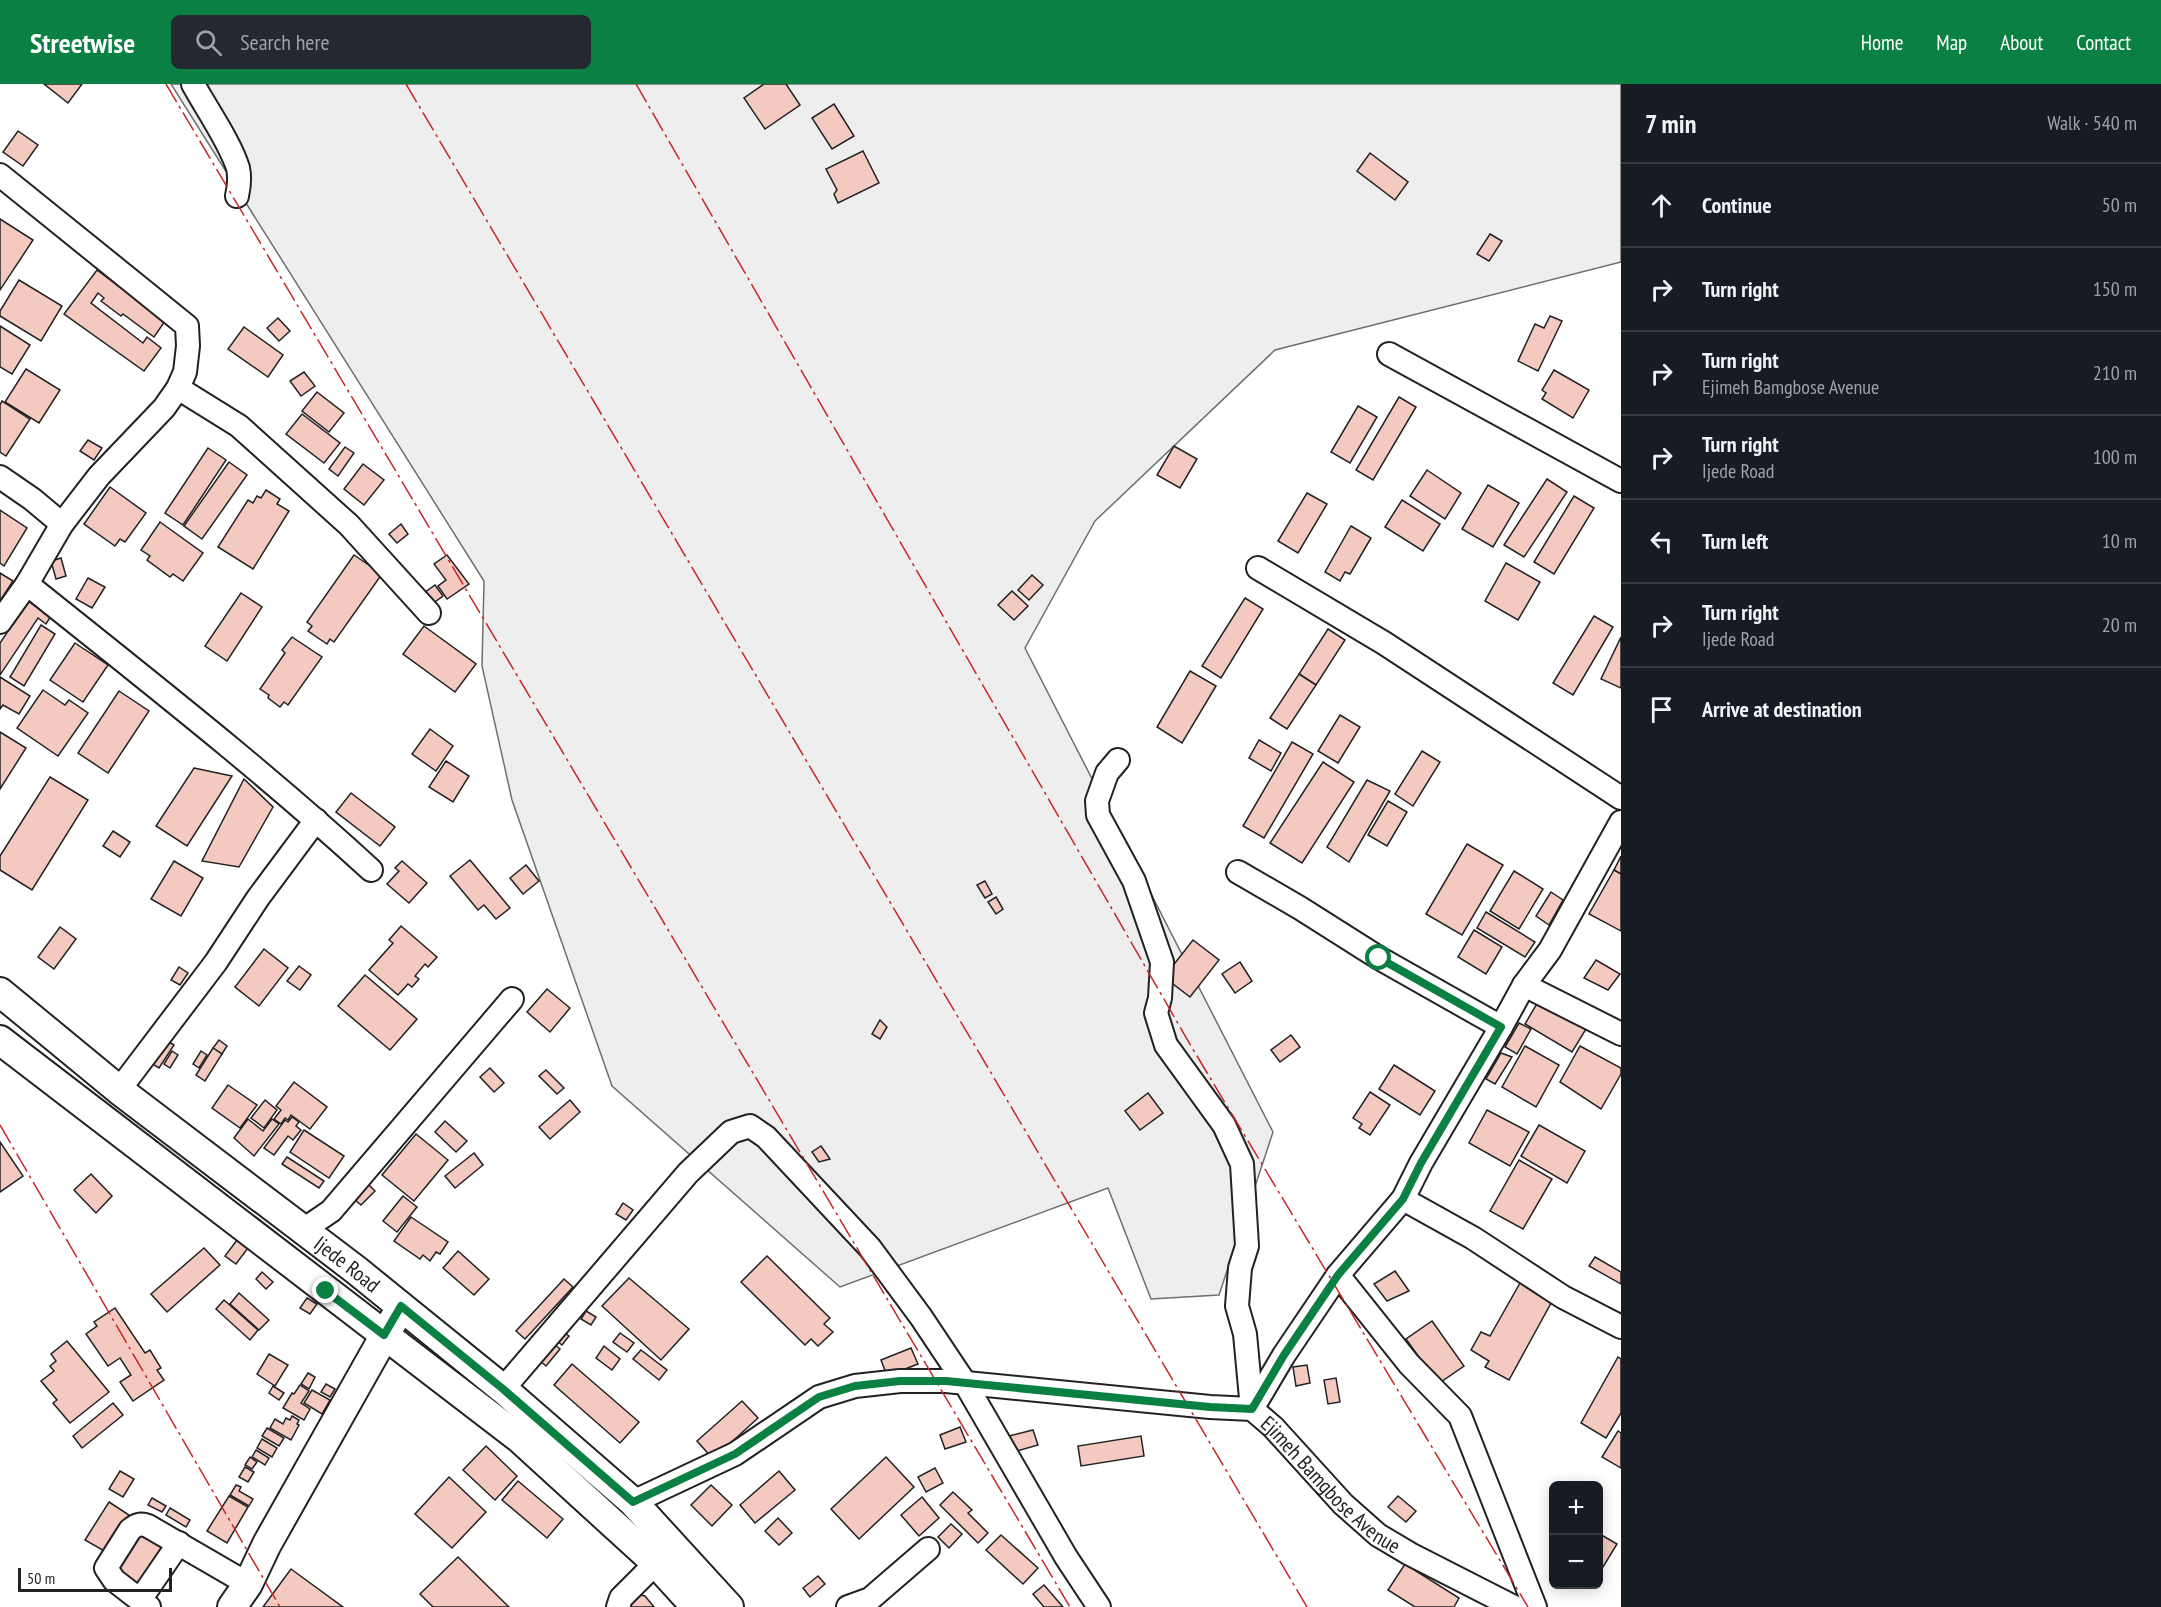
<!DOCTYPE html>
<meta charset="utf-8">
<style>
:root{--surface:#171b24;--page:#242831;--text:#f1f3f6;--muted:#9ea1a6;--line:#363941;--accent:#0b8043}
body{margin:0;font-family:"PT Sans Narrow",sans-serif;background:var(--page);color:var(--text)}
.controls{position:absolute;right:18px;bottom:18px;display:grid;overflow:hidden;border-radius:9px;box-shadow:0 3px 15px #0003}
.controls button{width:54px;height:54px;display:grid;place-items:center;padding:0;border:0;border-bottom:2px solid var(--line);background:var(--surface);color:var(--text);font:30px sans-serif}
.scale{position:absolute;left:18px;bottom:15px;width:154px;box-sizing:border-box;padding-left:6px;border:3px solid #222;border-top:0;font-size:16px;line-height:21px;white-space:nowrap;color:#222;-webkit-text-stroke:4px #fff;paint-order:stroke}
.stop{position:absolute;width:18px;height:18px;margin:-14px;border:4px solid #0b8043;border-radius:50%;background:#fff}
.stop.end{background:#0b8043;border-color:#fff;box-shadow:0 2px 6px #0008}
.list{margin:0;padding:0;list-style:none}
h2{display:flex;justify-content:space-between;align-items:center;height:78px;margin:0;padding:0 24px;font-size:26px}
h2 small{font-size:20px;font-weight:400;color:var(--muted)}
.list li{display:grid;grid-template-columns:39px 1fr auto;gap:18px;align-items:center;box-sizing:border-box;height:84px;padding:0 24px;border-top:2px solid var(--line)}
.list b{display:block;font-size:22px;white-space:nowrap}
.list p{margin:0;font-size:20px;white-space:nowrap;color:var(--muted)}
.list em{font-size:20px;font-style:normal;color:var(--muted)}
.icon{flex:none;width:33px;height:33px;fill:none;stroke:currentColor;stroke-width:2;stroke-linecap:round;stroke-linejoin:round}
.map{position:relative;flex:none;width:1621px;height:1523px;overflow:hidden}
header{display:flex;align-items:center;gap:36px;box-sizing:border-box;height:84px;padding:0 30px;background:var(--accent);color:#fff}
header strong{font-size:28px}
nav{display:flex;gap:33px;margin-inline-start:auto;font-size:21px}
.search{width:420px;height:54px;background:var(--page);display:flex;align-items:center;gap:15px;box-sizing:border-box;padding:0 21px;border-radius:9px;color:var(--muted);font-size:22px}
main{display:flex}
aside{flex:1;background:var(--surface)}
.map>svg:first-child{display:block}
</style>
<header>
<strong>Streetwise</strong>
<div class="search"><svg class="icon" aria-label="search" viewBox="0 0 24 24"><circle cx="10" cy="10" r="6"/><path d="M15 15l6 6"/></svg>Search here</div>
<nav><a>Home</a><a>Map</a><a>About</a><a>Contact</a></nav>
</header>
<main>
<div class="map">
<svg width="1621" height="1523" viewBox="0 0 1621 1523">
<rect width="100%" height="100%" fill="#fff"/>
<polygon fill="#eee" stroke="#6f6f6f" stroke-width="1.5" points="171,0 1621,0 1621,178 1275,266 1095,437 1025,564 1273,1048 1219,1211 1151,1215 1108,1104 840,1203 612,1002 512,716 482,582 484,497"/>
<g fill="#f3c9c0" stroke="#222" stroke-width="1.5">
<polygon points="44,0 82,0 68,19"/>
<polygon points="764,0 786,0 800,21 765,45 744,14"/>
<polygon points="834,20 854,52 832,65 812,34"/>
<polygon points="18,47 38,61 23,82 3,68"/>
<polygon points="863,67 879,99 838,119 834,110 837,106 826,85"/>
<polygon points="1370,69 1408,98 1395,116 1357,87"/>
<polygon points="0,135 33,156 0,206"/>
<polygon points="1490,150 1502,157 1489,177 1477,170"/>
<polygon points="97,186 165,237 154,253 123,230 121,232 101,217 104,214 98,209 91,219 143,259 147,253 161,264 144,287 64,230"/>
<polygon points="19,196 62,222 41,257 0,232 0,227"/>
<polygon points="1550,232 1562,237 1538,287 1518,277 1535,240 1544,244"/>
<polygon points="278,234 290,247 279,257 267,244"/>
<polygon points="0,242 30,261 12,290 0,283"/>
<polygon points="244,243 283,271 268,293 228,265"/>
<polygon points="26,285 60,306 39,339 5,318"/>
<polygon points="1554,286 1589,306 1573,334 1542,315 1546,309 1542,306"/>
<polygon points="304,288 315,302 301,312 290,297"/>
<polygon points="317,308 344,329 329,348 302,327"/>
<polygon points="1399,313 1416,323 1373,396 1356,386"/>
<polygon points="2,317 30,335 6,372 0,368 0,321"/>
<polygon points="1358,322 1377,333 1350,379 1331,368"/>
<polygon points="302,330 340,359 324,379 286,350"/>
<polygon points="88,356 102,364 94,376 80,367"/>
<polygon points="1174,362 1197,375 1180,404 1157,391"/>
<polygon points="345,363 354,369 338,392 329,385"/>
<polygon points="208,364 226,376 183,441 165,429"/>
<polygon points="229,378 247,391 202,455 184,442"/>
<polygon points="363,380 384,396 364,421 344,405"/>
<polygon points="1427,386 1461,409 1445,435 1410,412"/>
<polygon points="1547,395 1567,408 1524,473 1504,461"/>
<polygon points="1488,401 1519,419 1493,463 1462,445"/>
<polygon points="110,403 146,429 125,458 120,455 115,462 84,440"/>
<polygon points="266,406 280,415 277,420 289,427 253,485 218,463 248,416 253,419 257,412 261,414"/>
<polygon points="1307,409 1327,420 1298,469 1278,457"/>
<polygon points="1574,412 1594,424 1554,490 1534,478"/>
<polygon points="1402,416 1440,440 1423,467 1385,443"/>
<polygon points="0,426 27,444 4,482 0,479"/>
<polygon points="160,438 203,469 183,497 173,490 170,493 147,476 150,472 141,466"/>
<polygon points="401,440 408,450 397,459 389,450"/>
<polygon points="1351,442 1371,454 1350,490 1345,488 1340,497 1325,488"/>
<polygon points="354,471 382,490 334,558 330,555 327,560 308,547 312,542 307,538"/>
<polygon points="447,471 469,500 447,515 438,502 446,496 434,480"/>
<polygon points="61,474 66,492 56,495 51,477"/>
<polygon points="1506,479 1540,498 1518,536 1485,517"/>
<polygon points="0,489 13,497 0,517"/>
<polygon points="1032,491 1043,501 1029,516 1018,506"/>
<polygon points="88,494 105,503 92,524 76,515"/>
<polygon points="435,501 443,512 432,520 424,509"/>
<polygon points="1012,507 1028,522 1014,536 998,521"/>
<polygon points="241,509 262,523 227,577 205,562"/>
<polygon points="1245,514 1263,525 1221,594 1202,582"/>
<polygon points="28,517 51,532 46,540 38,534 0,591 0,559"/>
<polygon points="1594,532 1613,543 1573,611 1553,599"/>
<polygon points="41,541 55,550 24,602 10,593"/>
<polygon points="424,542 476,580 455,608 403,570"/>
<polygon points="1328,545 1345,556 1316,601 1299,590"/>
<polygon points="292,553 322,573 288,621 284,618 280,623 268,614 269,611 260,605 285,569 282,566"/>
<polygon points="1621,553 1621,604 1601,595"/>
<polygon points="75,559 108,581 83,618 50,596"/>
<polygon points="1190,587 1216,602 1182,659 1157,643"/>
<polygon points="1299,590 1316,601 1287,645 1270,634"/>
<polygon points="0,593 30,612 19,630 3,621 0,625"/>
<polygon points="43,606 65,621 69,616 88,629 58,672 17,644"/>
<polygon points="119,607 149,627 108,689 78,669"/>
<polygon points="1340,631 1360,643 1338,679 1318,667"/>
<polygon points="430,645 453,662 436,687 412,670"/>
<polygon points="0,648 26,664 0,705"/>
<polygon points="1259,656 1281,669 1271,687 1249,674"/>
<polygon points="1292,658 1313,670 1264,754 1243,742"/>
<polygon points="1422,667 1440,678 1413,722 1395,710"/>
<polygon points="446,677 469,692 453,718 429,703"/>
<polygon points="1323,678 1354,698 1302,779 1270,759"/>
<polygon points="194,684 232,692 187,762 156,742"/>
<polygon points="50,693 88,716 32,806 0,786 0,772"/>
<polygon points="244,695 273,723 239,783 202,777"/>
<polygon points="1367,696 1390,707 1349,778 1327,763"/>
<polygon points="351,709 395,743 380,762 336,728"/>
<polygon points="1388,717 1407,728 1387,762 1368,751"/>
<polygon points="113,747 130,758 120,773 103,762"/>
<polygon points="1467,760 1503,781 1462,851 1426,830"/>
<polygon points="1621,772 1621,790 1614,786"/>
<polygon points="470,776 510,824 496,835 484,821 478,826 450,792"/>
<polygon points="174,777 203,794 181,832 151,815"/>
<polygon points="402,777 427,799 409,819 387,800 399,787 395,784"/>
<polygon points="526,781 539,797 523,810 510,794"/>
<polygon points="1614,786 1621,790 1621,847 1589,830"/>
<polygon points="1514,787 1543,805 1519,845 1490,827"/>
<polygon points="985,797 992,810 985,814 977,801"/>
<polygon points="1551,808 1563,816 1549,841 1536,832"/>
<polygon points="996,813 1003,825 996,830 988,818"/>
<polygon points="1486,828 1535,858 1525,873 1477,844"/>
<polygon points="401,842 437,873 428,883 425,880 415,892 419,895 412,903 408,900 398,911 369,886 393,859 389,856"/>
<polygon points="60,843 76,855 54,885 38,873"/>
<polygon points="1474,846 1502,863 1486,890 1458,873"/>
<polygon points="1193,856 1219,876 1190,913 1164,893"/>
<polygon points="264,865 288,884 259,922 235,903"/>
<polygon points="1596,876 1620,890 1608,906 1584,894"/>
<polygon points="1240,878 1252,897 1235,909 1222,890"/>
<polygon points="299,882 311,891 300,906 287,897"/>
<polygon points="179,883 188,889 180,901 171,896"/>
<polygon points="365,891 417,935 390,966 338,922"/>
<polygon points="547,905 570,924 550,948 527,928"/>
<polygon points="1539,916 1586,945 1572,968 1525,940"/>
<polygon points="880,936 887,943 880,955 872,950"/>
<polygon points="1519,939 1531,945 1517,970 1505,963"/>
<polygon points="1291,951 1300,963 1280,978 1271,966"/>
<polygon points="166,956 174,961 159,984 151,979"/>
<polygon points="219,956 227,962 222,970 213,964"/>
<polygon points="1525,962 1559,981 1536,1023 1502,1003"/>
<polygon points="1580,962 1621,984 1621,990 1601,1025 1560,998"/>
<polygon points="213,964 222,970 205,997 196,991"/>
<polygon points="172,967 178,971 170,984 164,980"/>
<polygon points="201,967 207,971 199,984 193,980"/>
<polygon points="1501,969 1512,973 1495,1000 1486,995"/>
<polygon points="1394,981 1435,1007 1420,1031 1379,1005"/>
<polygon points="490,984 504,999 494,1008 480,993"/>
<polygon points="546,986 564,1004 557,1010 539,992"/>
<polygon points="294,998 327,1023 310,1045 291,1031 288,1036 285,1034 281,1040 274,1035 281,1026 276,1022"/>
<polygon points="228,1001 257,1021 240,1044 212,1024"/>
<polygon points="1370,1008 1390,1021 1370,1051 1359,1044 1362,1040 1353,1034"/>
<polygon points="1148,1009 1163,1029 1140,1046 1125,1027"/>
<polygon points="265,1016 277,1026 264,1044 251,1034"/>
<polygon points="570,1016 580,1028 550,1055 539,1043"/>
<polygon points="1487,1026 1529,1048 1510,1082 1469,1059"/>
<polygon points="292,1033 299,1038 296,1042 301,1046 293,1056 288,1052 274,1071 264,1064 285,1036 288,1038"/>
<polygon points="248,1035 263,1047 272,1035 279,1040 254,1072 234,1054"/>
<polygon points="445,1037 467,1057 456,1068 435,1048"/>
<polygon points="1539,1041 1585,1067 1567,1099 1521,1072"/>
<polygon points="304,1046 344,1072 329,1094 290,1068"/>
<polygon points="416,1050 448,1076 414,1117 382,1091"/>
<polygon points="0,1058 23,1092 0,1108"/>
<polygon points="821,1062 830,1075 819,1078 812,1068"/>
<polygon points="474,1069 483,1081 455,1104 445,1092"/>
<polygon points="287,1073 324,1097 319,1104 282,1080"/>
<polygon points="1519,1076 1552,1095 1523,1145 1490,1127"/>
<polygon points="91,1090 112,1112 96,1129 74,1106"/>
<polygon points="368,1100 375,1107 361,1121 354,1115"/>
<polygon points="403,1112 417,1123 397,1148 383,1137"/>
<polygon points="623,1119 633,1126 626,1136 616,1130"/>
<polygon points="411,1133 448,1158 440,1170 436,1168 430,1177 423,1171 420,1175 394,1157"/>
<polygon points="237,1156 248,1164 236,1180 225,1172"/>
<polygon points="204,1164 220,1181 167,1228 151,1210"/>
<polygon points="458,1167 489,1195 474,1211 443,1184"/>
<polygon points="767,1172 830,1234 824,1240 833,1248 818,1262 811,1255 805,1261 741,1198"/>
<polygon points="1595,1173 1621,1188 1621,1200 1589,1182"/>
<polygon points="1395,1187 1409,1207 1387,1217 1374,1200"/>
<polygon points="262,1188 273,1198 266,1205 256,1195"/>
<polygon points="1524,1192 1556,1210 1509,1296 1485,1283 1489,1277 1471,1266 1481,1248 1490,1252"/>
<polygon points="629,1194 689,1245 661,1276 602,1222"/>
<polygon points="564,1195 573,1203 525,1255 516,1247"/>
<polygon points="239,1209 269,1236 259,1246 230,1220"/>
<polygon points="307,1214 317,1220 310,1230 300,1224"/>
<polygon points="224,1216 258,1246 250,1256 216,1225"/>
<polygon points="115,1224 145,1269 150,1266 161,1284 157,1286 164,1296 133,1317 120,1298 131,1291 120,1274 108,1282 86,1250 97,1242 94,1238"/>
<polygon points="586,1227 596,1233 591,1241 581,1235"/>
<polygon points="1432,1237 1464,1282 1438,1300 1406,1255"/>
<polygon points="564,1248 569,1252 562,1261 557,1257"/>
<polygon points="620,1249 634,1259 627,1268 613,1258"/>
<polygon points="67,1257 109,1308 70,1339 53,1319 57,1316 41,1297 54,1287 50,1282 56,1277 51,1270"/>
<polygon points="553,1259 560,1265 546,1282 539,1276"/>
<polygon points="604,1262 620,1275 612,1286 596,1274"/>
<polygon points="911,1264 918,1280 887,1292 881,1276"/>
<polygon points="641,1266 667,1286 659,1296 633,1275"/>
<polygon points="269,1270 288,1281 275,1302 257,1290"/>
<polygon points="1618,1273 1621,1275 1621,1329 1606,1354 1581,1339"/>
<polygon points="572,1280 639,1338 620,1359 554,1301"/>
<polygon points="1307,1281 1310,1299 1296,1302 1293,1283"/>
<polygon points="308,1289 315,1293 309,1305 301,1300"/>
<polygon points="1336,1294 1340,1318 1328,1320 1324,1296"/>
<polygon points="326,1300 335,1305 330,1313 321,1308"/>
<polygon points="300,1301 309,1307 301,1319 310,1325 304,1336 283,1324 292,1309 294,1310"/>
<polygon points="273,1302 284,1309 279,1316 269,1309"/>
<polygon points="312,1306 330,1316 322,1330 304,1319"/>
<polygon points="742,1317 758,1334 713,1375 697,1357"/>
<polygon points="113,1319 123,1331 82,1364 73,1352"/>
<polygon points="292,1332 299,1336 297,1340 299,1341 291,1356 270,1344 275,1335 283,1340 286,1334 290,1336"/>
<polygon points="960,1343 966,1358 945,1365 940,1351"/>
<polygon points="267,1344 284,1354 279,1362 262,1352"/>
<polygon points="1033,1346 1038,1361 1013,1368 1009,1352"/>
<polygon points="1618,1347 1621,1349 1621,1384 1602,1373"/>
<polygon points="1141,1352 1144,1372 1081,1382 1078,1362"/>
<polygon points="262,1355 277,1364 272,1373 257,1364"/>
<polygon points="486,1362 517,1392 495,1416 463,1386"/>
<polygon points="256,1366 269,1374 265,1381 252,1373"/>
<polygon points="250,1373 257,1378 252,1385 245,1381"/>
<polygon points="886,1373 914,1403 859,1455 831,1425"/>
<polygon points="245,1383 254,1388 248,1398 239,1393"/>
<polygon points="935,1384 943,1399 926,1408 918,1393"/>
<polygon points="120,1387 134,1395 123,1413 109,1405"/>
<polygon points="779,1387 795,1406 755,1439 740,1421"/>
<polygon points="449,1393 486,1428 452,1464 415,1430"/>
<polygon points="518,1397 563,1435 547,1454 502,1416"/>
<polygon points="236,1401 241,1403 239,1407 253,1415 249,1422 230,1411"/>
<polygon points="711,1401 732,1421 712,1442 691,1421"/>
<polygon points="953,1408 972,1426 968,1429 988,1449 978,1459 940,1421"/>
<polygon points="229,1412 248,1423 227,1459 207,1447"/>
<polygon points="1398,1412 1416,1427 1406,1438 1388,1423"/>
<polygon points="922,1413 939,1434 919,1452 901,1431"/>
<polygon points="152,1414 166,1422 162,1428 148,1421"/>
<polygon points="109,1418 129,1431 106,1468 85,1456"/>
<polygon points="170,1424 190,1436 186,1443 166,1431"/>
<polygon points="778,1434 792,1449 779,1461 765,1447"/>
<polygon points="951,1440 962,1450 949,1464 938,1453"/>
<polygon points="137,1446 167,1466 141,1504 111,1484"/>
<polygon points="1598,1449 1617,1460 1603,1483 1598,1480"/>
<polygon points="1001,1451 1038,1484 1023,1500 986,1466"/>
<polygon points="458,1473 509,1523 433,1523 420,1510"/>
<polygon points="1405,1480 1459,1514 1454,1523 1415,1523 1388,1506"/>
<polygon points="291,1485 343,1523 263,1523"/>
<polygon points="818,1492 825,1500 810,1513 803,1504"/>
<polygon points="1044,1501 1063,1523 1044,1523 1033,1510"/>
<polygon points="630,1509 645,1512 654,1523 628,1523"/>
</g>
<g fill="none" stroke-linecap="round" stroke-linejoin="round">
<g stroke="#222" stroke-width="26">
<g id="minor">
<path d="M193,0c13,24 37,58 45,84 2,9 1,19 -1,28"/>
<polyline points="0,91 187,242 188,262 185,288 178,304 164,324 99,392 62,440 27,500 0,538"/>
<polyline points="1389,270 1621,397"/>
<polyline points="178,304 239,342 349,441 429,529"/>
<polyline points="0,393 32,415 62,440"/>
<polyline points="1258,484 1384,559 1621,714"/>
<path d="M27,500c116,93 234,185 344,286"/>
<polyline points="1118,676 1107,689 1097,717 1098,731 1134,797 1162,878 1160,914 1156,929 1166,961 1224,1041 1242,1080 1247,1162 1240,1184 1237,1222 1245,1250 1252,1325"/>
<polyline points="1238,788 1300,824 1379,874 1501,943"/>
<polyline points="1524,901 1621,950"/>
<polyline points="119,1006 216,878 258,814 316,736"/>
<polyline points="1403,1115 1473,1154 1563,1213 1621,1243"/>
<polyline points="303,1146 331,1127 512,915"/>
<polyline points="1338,1191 1409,1280 1460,1332 1535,1523"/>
<polyline points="503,1305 688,1089 731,1048 750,1042 766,1053 870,1164 921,1233 965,1299 1066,1473 1099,1523"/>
<polyline points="1252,1325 1284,1271 1338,1191 1403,1115 1421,1079 1501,943 1524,901 1550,866 1621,738"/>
<path id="s1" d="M633,1418l102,-48 84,-57 36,-11 45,-5h46l264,26 42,2 21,18 70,77 35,31 32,19 104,53"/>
<polyline points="140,1516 179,1459"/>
<path d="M149,1523l-35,-27 -8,-12 24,-38c6,-5 10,-7 18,-4l100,58"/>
<polyline points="618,1523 621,1514 656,1479"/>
<polyline points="848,1523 870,1515 928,1465"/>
</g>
</g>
<g stroke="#222" stroke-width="32">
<g id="major">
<path id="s2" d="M0,908l119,98 237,180 147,119 130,113 96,105"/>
<polyline points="0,956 519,1354 656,1479 696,1523"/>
<polyline points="232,1523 248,1500 267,1460 394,1235"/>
</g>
</g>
<use href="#minor" stroke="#fff" stroke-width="22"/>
<use href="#major" stroke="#fff" stroke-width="28"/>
<g stroke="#c62828" stroke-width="1.5" stroke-dasharray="21 4.5 3 4.5" stroke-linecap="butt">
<polyline points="166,0 1070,1523"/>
<polyline points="406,0 1307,1523"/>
<polyline points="636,0 1191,962 1528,1523"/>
<polyline points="0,1041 280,1523"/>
</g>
</g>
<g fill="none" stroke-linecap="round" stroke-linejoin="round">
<polyline stroke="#0b8043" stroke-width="8" points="326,1207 384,1251 401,1222 503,1305 633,1418 735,1370 819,1313 855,1302 900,1297 946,1297 1210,1323 1252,1325 1284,1271 1338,1191 1403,1115 1421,1079 1501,943 1379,874"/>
</g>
<g text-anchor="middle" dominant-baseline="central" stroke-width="4.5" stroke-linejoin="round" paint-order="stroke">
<g font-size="21" fill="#222" stroke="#fff">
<text stroke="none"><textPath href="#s2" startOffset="441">Ijede Road</textPath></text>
<text stroke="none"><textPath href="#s1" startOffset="760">Ejimeh Bamgbose Avenue</textPath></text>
</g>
</g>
</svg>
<div class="controls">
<button>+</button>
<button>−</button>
</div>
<div class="scale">50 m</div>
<div class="stop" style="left:1379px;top:874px"></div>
<div class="stop end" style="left:326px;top:1207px"></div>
</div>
<aside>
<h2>7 min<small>Walk · 540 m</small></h2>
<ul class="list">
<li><svg class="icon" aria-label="ahead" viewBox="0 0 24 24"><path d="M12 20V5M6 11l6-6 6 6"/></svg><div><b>Continue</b></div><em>50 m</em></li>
<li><svg class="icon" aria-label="right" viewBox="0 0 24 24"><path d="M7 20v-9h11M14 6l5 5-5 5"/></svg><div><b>Turn right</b></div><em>150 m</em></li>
<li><svg class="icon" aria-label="right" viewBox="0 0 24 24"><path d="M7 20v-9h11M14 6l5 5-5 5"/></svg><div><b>Turn right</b><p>Ejimeh Bamgbose Avenue</p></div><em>210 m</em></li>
<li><svg class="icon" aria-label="right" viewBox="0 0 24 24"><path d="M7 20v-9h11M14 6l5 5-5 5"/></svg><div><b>Turn right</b><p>Ijede Road</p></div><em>100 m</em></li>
<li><svg class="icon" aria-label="left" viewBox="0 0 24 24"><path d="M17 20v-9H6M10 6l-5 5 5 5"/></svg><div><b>Turn left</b></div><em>10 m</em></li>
<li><svg class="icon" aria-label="right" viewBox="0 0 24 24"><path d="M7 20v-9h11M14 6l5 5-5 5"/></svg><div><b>Turn right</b><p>Ijede Road</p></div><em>20 m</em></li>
<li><svg class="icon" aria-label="arrive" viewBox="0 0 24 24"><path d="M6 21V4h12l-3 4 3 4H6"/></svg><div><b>Arrive at destination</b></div></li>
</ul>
</aside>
</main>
